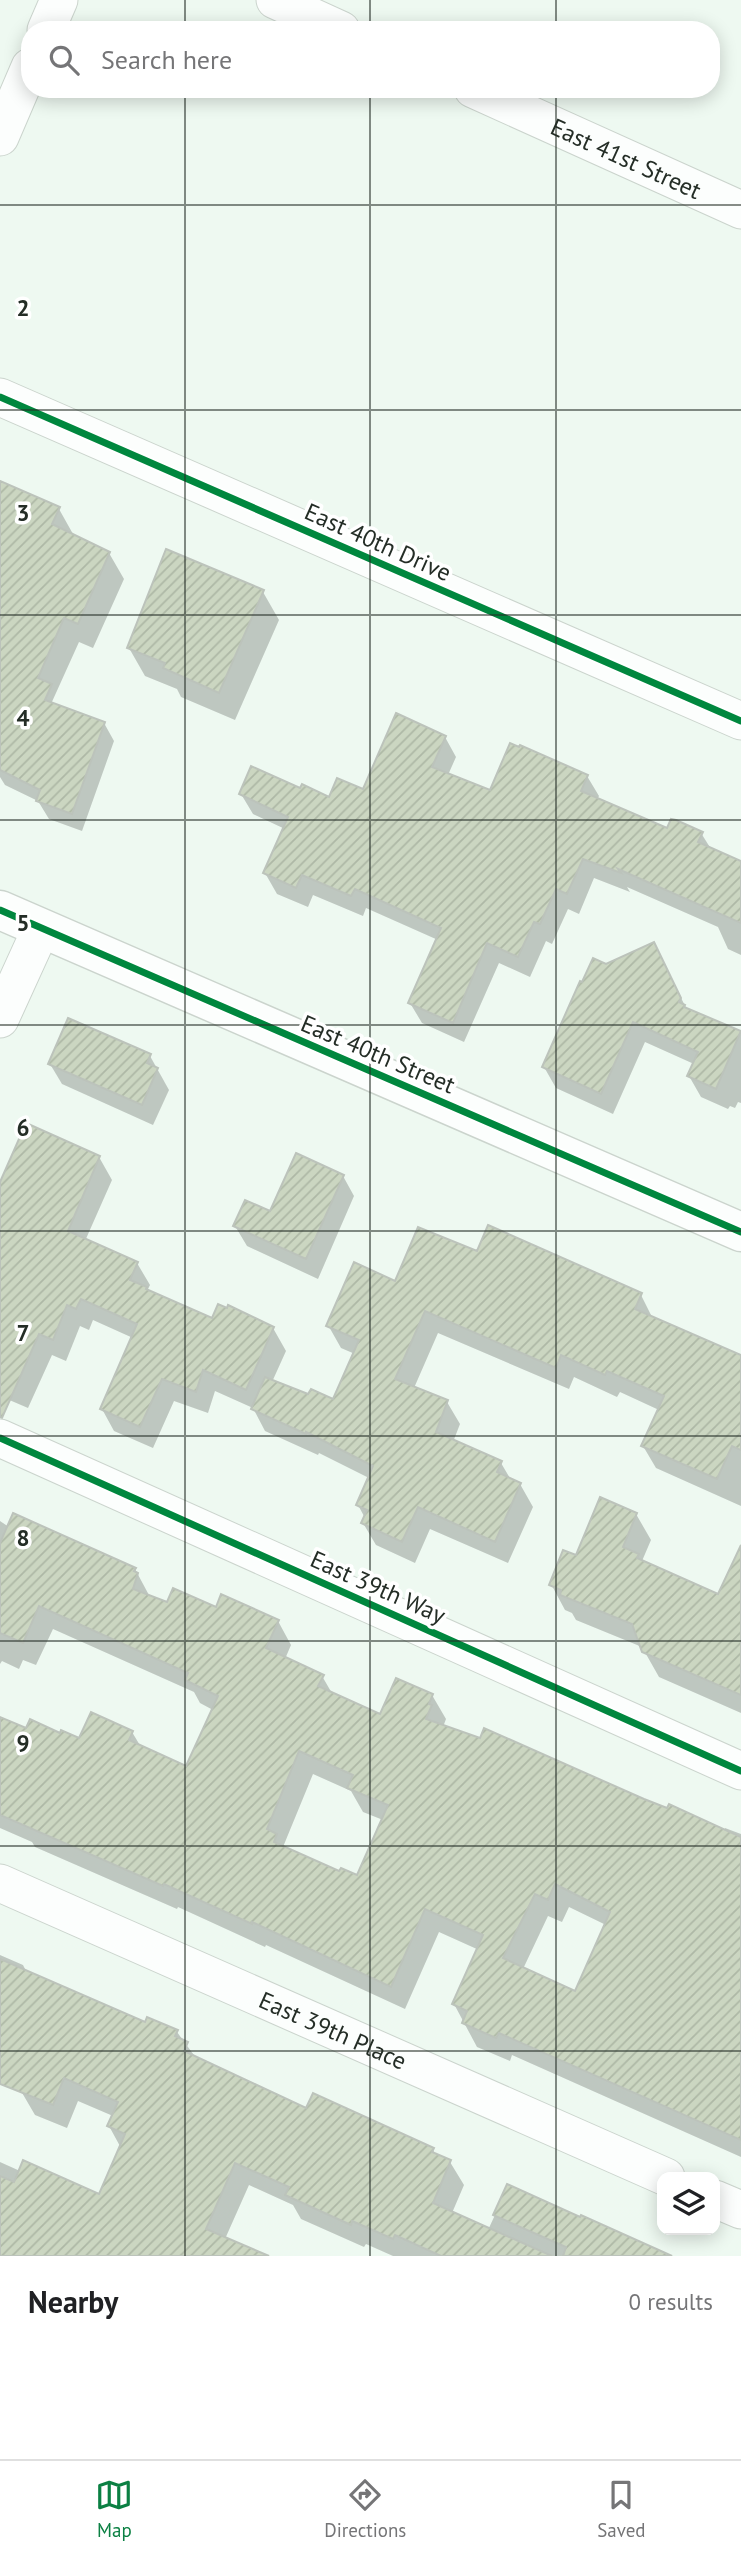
<!DOCTYPE html>
<style>
:root{--surface:#fff;--page:#f6f6f6;--text:#202124;--muted:#757577;--line:#e0e0e0;--accent:#0b8043}
body{margin:0;font-family:"PT Sans",sans-serif;background:var(--page);color:var(--text)}
.controls{position:absolute;right:21px;bottom:21px;display:grid;overflow:hidden;border-radius:14px;box-shadow:0 4px 18px #0003}
.controls button{width:63px;height:63px;display:grid;place-items:center;padding:0;border:0;border-bottom:2px solid var(--line);background:var(--surface);color:var(--text);font:35px sans-serif}
.list{margin:0;padding:0;list-style:none}
h2{display:flex;justify-content:space-between;align-items:center;height:91px;margin:0;padding:0 28px;font-size:30px}
h2 small{font-size:23px;font-weight:400;color:var(--muted)}
.icon{flex:none;width:38px;height:38px;fill:none;stroke:currentColor;stroke-width:2;stroke-linecap:round;stroke-linejoin:round}
.map{position:relative;flex:none;width:741px;height:2256px;overflow:hidden}
.search{position:absolute;background:var(--surface);box-shadow:0 4px 18px #0003;left:21px;right:21px;top:21px;height:77px;display:flex;align-items:center;gap:18px;box-sizing:border-box;padding:0 24px;border-radius:28px;color:var(--muted);font-size:26px}
.sheet{height:203px;background:var(--surface)}
nav{display:flex;justify-content:space-around;align-items:center;box-sizing:border-box;height:98px;border-top:2px solid var(--line);background:var(--surface);font-size:19px;color:var(--muted)}
nav a{display:grid;justify-items:center;gap:4px}
nav .on{color:var(--accent)}
.map>svg:first-child{display:block}
</style>
<div class="map">
<svg width="741" height="2256" viewBox="0 0 741 2256">
<defs>
<pattern id="building-hatch" width="6" height="6" patternUnits="userSpaceOnUse" patternTransform="scale(1.75)"><rect width="6" height="6" fill="#cbd6c1"/><path d="M-1 1l2-2M0 6l6-6M5 7l2-2" fill="none" stroke="#aeb8a6"/></pattern>
</defs>
<rect width="100%" height="100%" fill="#eef9f1"/>
<g fill="#0003" fill-rule="evenodd">
<polygon points="0,483 59,509 73,534 109,553 124,579 93,648 79,642 51,704 104,723 114,741 82,831 49,819 38,801 5,785 0,777"/>
<polygon points="263,592 279,620 235,720 181,697 177,689 145,676 129,648"/>
<polygon points="445,737 456,757 448,775 491,792 587,776 599,796 597,800 668,830 701,833 711,849 741,863 741,955 728,949 718,927 627,887 630,892 594,878 579,914 568,909 552,944 546,941 530,977 499,963 464,1042 422,1023 410,1003 438,940 366,908 363,916 313,895 308,907 277,894 265,873 285,829 253,814 241,794 301,790 330,799 363,791"/>
<polygon points="665,965 687,1010 741,1033 741,1103 738,1102 735,1108 730,1106 728,1109 701,1097 689,1076 694,1064 645,1042 613,1114 556,1088 544,1067 606,966"/>
<polygon points="150,1056 169,1090 153,1125 62,1084 50,1064"/>
<polygon points="99,1157 112,1180 85,1241 137,1263 150,1285 147,1291 213,1321 273,1328 286,1351 272,1382 309,1396 334,1401 355,1354 341,1348 328,1325 396,1283 478,1254 641,1295 653,1319 741,1356 741,1506 656,1468 643,1446 659,1410 620,1392 617,1397 574,1377 569,1389 438,1333 414,1388 447,1402 460,1424 453,1442 501,1463 511,1480 520,1484 533,1507 508,1563 430,1529 415,1563 376,1545 363,1523 365,1518 358,1505 369,1478 319,1453 318,1455 265,1431 253,1408 215,1391 208,1413 174,1401 153,1448 114,1431 102,1409 133,1338 93,1320 89,1330 80,1326 66,1361 52,1355 28,1408 0,1396 0,1186"/>
<polygon points="343,1176 354,1196 318,1279 247,1246 235,1226 271,1214"/>
<polygon points="636,1514 651,1540 642,1561 719,1596 741,1588 741,1713 659,1677 642,1647 576,1620 572,1613 565,1610 551,1584 577,1558"/>
<path d="M0,1521l9,6 126,42 15,28 18,7 49,6 61,11 13,24 -6,14 37,17 11,19 48,21 51,-21 14,24 -3,8 281,104 1,-3 16,6v323l-229,-102 -2,6 -33,-14 -23,-43 25,-54 -40,-18 -34,77 -139,-64 -1,2 -87,-40 -1,2 -142,-62 -3,-5 -32,-14v-109l26,12 54,9 52,-8 9,15 46,21 26,-58 -13,-7 -6,-11 -141,-63 -17,36 -13,-5 -4,9 -17,-8 -2,3zM313,1774l38,17 12,21 20,8 -25,57 -18,-3 -57,-27zM569,1907l37,18 -30,68 -53,-24 25,-53 14,6z"/>
<polygon points="0,1955 23,1965 27,1973 123,2015 177,2032 196,2058 307,2110 432,2149 436,2155 450,2162 464,2185 452,2213 488,2230 508,2187 650,2256 393,2256 366,2244 364,2247 301,2219 293,2205 249,2185 225,2239 262,2256 16,2256 0,2230 0,2162 20,2171 100,2196 121,2148 109,2126 113,2116 78,2101 67,2128 35,2115 0,2055"/>
</g>
<g fill="url(#building-hatch)" stroke="#bcc3bb" stroke-width="2" fill-rule="evenodd">
<polygon points="0,481 60,507 52,524 110,552 78,624 64,618 38,678 52,684 45,700 105,722 72,814 36,801 40,790 0,770"/>
<polygon points="166,549 264,590 219,693 163,668 165,663 127,648"/>
<polygon points="396,713 446,736 432,767 490,790 510,743 519,747 520,745 588,775 581,791 667,828 671,819 676,820 703,832 698,842 741,861 741,923 618,869 621,873 583,859 567,894 556,889 540,924 534,922 518,957 487,943 453,1023 408,1003 441,928 355,889 351,896 302,875 296,888 263,873 288,817 239,794 251,766 300,788 302,784 329,797 337,778 363,789"/>
<polygon points="654,942 681,998 679,1002 685,1005 684,1007 741,1031 716,1089 687,1076 698,1052 633,1022 601,1094 542,1067 580,981 582,982 593,958 606,964"/>
<polygon points="68,1018 151,1054 147,1063 158,1068 142,1105 48,1064"/>
<polygon points="26,1123 100,1156 68,1231 138,1262 130,1280 147,1287 146,1289 212,1318 218,1304 227,1308 228,1305 274,1327 246,1390 203,1370 196,1392 162,1379 140,1427 100,1409 137,1324 81,1299 76,1309 67,1305 53,1340 39,1334 2,1418 0,1417 0,1182"/>
<polygon points="296,1153 344,1175 306,1259 233,1226 245,1200 270,1211"/>
<polygon points="488,1225 642,1293 635,1309 741,1355 741,1450 732,1446 717,1479 641,1446 664,1396 607,1371 605,1375 561,1355 556,1368 425,1311 395,1379 448,1400 436,1432 502,1461 497,1472 521,1483 495,1542 418,1507 402,1542 361,1523 367,1510 356,1505 373,1466 306,1432 306,1434 251,1409 265,1377 308,1394 311,1389 333,1399 359,1340 326,1326 354,1262 395,1281 418,1227 477,1251"/>
<polygon points="600,1497 637,1513 623,1547 639,1554 637,1558 718,1594 741,1545 741,1695 642,1652 632,1624 560,1595 561,1590 549,1585 563,1550 576,1555"/>
<path d="M13,1513l123,55 -2,3 4,2 -5,16 34,13 6,-14 43,19 5,-13 58,26 -13,28 58,27 -6,11 62,28 16,-36 37,16 -4,10 3,1 -6,14 54,19 4,-10 160,71 23,9 2,-4 72,33v303l-242,-107 -3,5 -34,-15 5,-12 -15,-7 31,-69 -58,-26 -34,78 -139,-65v2l-88,-40 -1,2 -163,-71v-98l26,11 4,-9 30,14 1,-3 18,8 12,-26 42,19 -4,9 57,26 32,-70 -33,-16 3,-7 -149,-67 -16,37 -23,-10v-90zM299,1751l54,24 -6,13 41,17 -31,70 -16,-7 -2,3 -65,-29 3,-8 -10,-5zM555,1884l55,28 -35,79 -72,-33 32,-64 13,6z"/>
<polygon points="0,1959 145,2022 147,2017 178,2030 175,2036 188,2042 184,2051 306,2108 313,2093 434,2148 432,2152 451,2160 433,2203 552,2256 441,2256 395,2235 393,2239 352,2221 351,2225 285,2195 289,2187 235,2163 206,2229 269,2256 0,2256 0,2176 14,2182 23,2160 99,2194 125,2134 107,2126 118,2102 64,2078 53,2105 0,2084"/>
<polygon points="507,2184 580,2217 581,2215 672,2256 563,2256 566,2247 493,2215"/>
</g>
<g fill="none" stroke-linecap="round" stroke-linejoin="round">
<g stroke="#cbd4cd" stroke-width="39">
<g id="minor">
<polyline points="275,0 341,30"/>
<polyline points="46,30 59,0"/>
<path id="s1" d="M473,89l268,121"/>
<polyline points="0,137 30,67"/>
<polyline points="0,397 741,721"/>
<polyline points="0,1019 41,929"/>
<polyline points="0,1438 741,1771"/>
<path id="s2" d="M0,1883l666,294"/>
<polyline points="715,2199 741,2210"/>
</g>
</g>
<g stroke="#cbd4cd" stroke-width="41">
<polyline id="tertiary" points="0,910 741,1232"/>
</g>
<use href="#minor" stroke="#fcfefd" stroke-width="37"/>
<use href="#tertiary" stroke="#fcfefd" stroke-width="38"/>
<g stroke="#fff" stroke-width="11">
<g id="cycleway">
<polyline points="0,397 741,721"/>
<polyline points="0,910 741,1232"/>
<polyline points="0,1438 741,1771"/>
</g>
</g>
<use href="#cycleway" stroke="#00873e" stroke-width="7"/>
</g>
<path fill="none" stroke="#242d26" stroke-width="2" stroke-opacity="0.55" d="M185,0v30M370,0v30M556,0v30M185,89v2167M370,89v2167M556,89v2167M0,205h741M0,410h741M0,615h741M0,820h741M0,1025h741M0,1231h741M0,1436h741M0,1641h741M0,1846h741M0,2051h741"/>
<g text-anchor="middle" dominant-baseline="central" stroke-width="7" stroke-linejoin="round" paint-order="stroke">
<g font-size="24" fill="#242d26" stroke="#fff">
<text stroke="none"><textPath href="#s1" startOffset="168">East 41st Street</textPath></text>
<text transform="translate(378 542) rotate(24)">East 40th Drive</text>
<text transform="translate(378 1054) rotate(23)">East 40th Street</text>
<text transform="translate(378 1587) rotate(24)">East 39th Way</text>
<text stroke="none"><textPath href="#s2" startOffset="364">East 39th Place</textPath></text>
</g>
</g>
<g font-size="23" text-anchor="middle" font-weight="bold" fill="#242d26" stroke="#fff" stroke-width="7" stroke-linejoin="round" paint-order="stroke">
<text x="23" y="316">2</text>
<text x="23" y="521">3</text>
<text x="23" y="726">4</text>
<text x="23" y="931">5</text>
<text x="23" y="1136">6</text>
<text x="23" y="1341">7</text>
<text x="23" y="1546">8</text>
<text x="23" y="1751">9</text>
</g>
</svg>
<div class="controls">
<button><svg class="icon" aria-label="layers" viewBox="0 0 24 24"><path d="M12 4l9 5-9 5-9-5zM3 14l9 5 9-5"/></svg></button>
</div>
<div class="search"><svg class="icon" aria-label="search" viewBox="0 0 24 24"><circle cx="10" cy="10" r="6"/><path d="M15 15l6 6"/></svg>Search here</div>
</div>
<section class="sheet">
<h2>Nearby<small>0 results</small></h2>
<ul class="list">
</ul>
</section>
<nav>
<a class="on"><svg class="icon" aria-label="map" viewBox="0 0 24 24"><path d="M3 6l6-2 6 2 6-2v14l-6 2-6-2-6 2zM9 4v14M15 6v14"/></svg>Map</a>
<a><svg class="icon" aria-label="directions" viewBox="0 0 24 24"><path d="M12 3l9 9-9 9-9-9zM9 14v-3h6M13 9l2 2-2 2"/></svg>Directions</a>
<a><svg class="icon" aria-label="saved" viewBox="0 0 24 24"><path d="M7 4h10v16l-5-4-5 4z"/></svg>Saved</a>
</nav>
